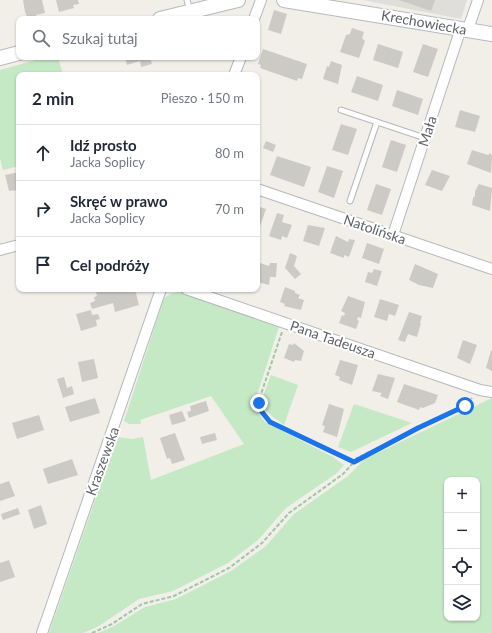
<!DOCTYPE html>
<html lang="pl">
<meta charset="utf-8">
<style>
:root{--surface:#fff;--page:#f6f6f7;--text:#1f2937;--muted:#747a83;--line:#e0e1e3}
body{margin:0;font-family:Lato,sans-serif;background:var(--page);color:var(--text)}
.controls{position:absolute;right:12px;bottom:12px;display:grid;overflow:hidden;border-radius:8px;box-shadow:0 1px 3px #0004}
.controls button{width:36px;height:36px;display:grid;place-items:center;padding:0;border:0;border-bottom:1px solid var(--line);background:var(--surface);color:var(--text);font:20px sans-serif}
.stop{position:absolute;width:12px;height:12px;margin:-9px;border:3px solid #1a73e8;border-radius:50%;background:#fff}
.stop.end{background:#1a73e8;border-color:#fff;box-shadow:0 1px 4px #0008}
.list{margin:0;padding:0;list-style:none}
h2{display:flex;justify-content:space-between;align-items:center;height:52px;margin:0;padding:0 16px;font-size:17px}
h2 small{font-size:13px;font-weight:400;color:var(--muted)}
.list li{display:grid;grid-template-columns:26px 1fr auto;gap:12px;align-items:center;box-sizing:border-box;height:56px;padding:0 16px;border-top:1px solid var(--line)}
.list b{display:block;font-size:15px;white-space:nowrap}
.list p{margin:0;font-size:13px;white-space:nowrap;color:var(--muted)}
.list em{font-size:13px;font-style:normal;color:var(--muted)}
.icon{flex:none;width:22px;height:22px;fill:none;stroke:currentColor;stroke-width:2;stroke-linecap:round;stroke-linejoin:round}
.map{position:relative;flex:none;width:492px;height:633px;overflow:hidden}
.search{position:absolute;background:var(--surface);box-shadow:0 1px 3px #0004;left:16px;top:16px;width:244px;height:44px;display:flex;align-items:center;gap:10px;box-sizing:border-box;padding:0 14px;border-radius:8px;color:var(--muted);font-size:15px}
.panel{position:absolute;background:var(--surface);box-shadow:0 1px 3px #0004;left:16px;top:72px;width:244px;height:220px;border-radius:8px}
.map>svg:first-child{display:block}
</style>
<div class="map">
<svg width="492" height="633" viewBox="0 0 492 633">
<rect width="100%" height="100%" fill="#f1efe8"/>
<polygon fill="#e0deda" points="363,0 467,0 461,19"/>
<g fill="#c5e8c5" fill-rule="evenodd">
<polygon points="47,57 58,57 63,75 19,75 19,166 3,170 0,158 0,70"/>
<polygon points="179,292 279,327 257,395 255,408 265,422 333,457 344,465 337,473 286,508 258,540 228,563 173,591 139,599 99,626 83,633 49,633 117,437 132,439 143,437 151,480 244,444 211,396 140,420 141,424 129,424 124,421 164,298 171,294"/>
<path d="M271,375l27,10 -14,40c-27,-20 -25,-18 -13,-50z"/>
<path d="M492,398v235h-394l16,-7 31,-19 31,-8 55,-28 35,-25 28,-32 54,-38 17,-17zM447,480h30v138h-30z"/>
<polygon points="354,404 412,423 351,452 338,447"/>
</g>
<g fill="#cccac5">
<polygon points="23,0 42,0 45,13 36,15 37,18 28,19 25,12"/>
<polygon points="56,0 78,0 79,4 73,5 74,8 59,12"/>
<polygon points="399,0 435,0 431,11"/>
<polygon points="274,10 287,14 281,34 268,30"/>
<polygon points="352,28 364,32 362,38 365,41 359,58 340,52 346,35 350,34"/>
<polygon points="378,44 403,52 398,68 373,60"/>
<polygon points="423,44 438,49 428,77 413,72"/>
<polygon points="263,49 307,64 302,79 298,78 297,81 260,68 261,65 258,64"/>
<polygon points="125,57 150,57 152,64 141,67 140,61 127,65"/>
<polygon points="331,61 342,65 338,84 323,79 327,66 329,67"/>
<polygon points="357,76 383,85 378,101 351,92"/>
<polygon points="397,90 423,99 418,115 392,106"/>
<polygon points="460,110 480,116 475,132 455,127"/>
<polygon points="341,124 357,129 348,155 332,150"/>
<polygon points="391,140 406,145 397,172 382,167"/>
<polygon points="266,141 276,145 273,152 263,148"/>
<polygon points="472,150 488,155 490,153 492,156 491,173 467,164"/>
<polygon points="277,156 311,167 304,187 270,175"/>
<polygon points="327,166 343,171 334,198 318,192"/>
<polygon points="432,170 450,176 442,191 425,185"/>
<polygon points="19,172 19,190 9,191 5,175"/>
<polygon points="376,184 391,189 382,215 367,210"/>
<polygon points="479,184 492,188 490,211 472,205 473,198 475,196 475,191"/>
<polygon points="257,206 266,209 257,235"/>
<polygon points="277,213 284,215 282,222 292,225 287,238 282,236 281,240 269,236"/>
<polygon points="308,225 325,228 319,246 303,241"/>
<polygon points="336,236 348,242 349,239 355,240 349,257 344,255 344,258 330,253"/>
<polygon points="367,243 384,249 379,264 362,258"/>
<polygon points="290,253 297,256 294,266 301,274 295,279 285,268"/>
<polygon points="260,263 269,266 270,263 277,263 276,277 270,277 269,285 257,282 257,265"/>
<polygon points="415,264 438,274 433,288 419,285 409,280"/>
<polygon points="374,269 382,271 377,286 365,282 368,272 372,273"/>
<polygon points="285,287 295,291 295,293 300,295 298,298 304,300 301,310 284,306 285,304 280,302"/>
<polygon points="95,289 135,289 139,305 115,312 113,303 92,309 90,303 95,301 94,297 97,296"/>
<polygon points="348,296 365,302 361,318 358,317 357,320 359,321 356,329 339,323 342,315 344,316 345,313 341,311"/>
<polygon points="380,299 399,305 395,316 389,314 387,321 374,317"/>
<polygon points="91,310 92,315 98,314 100,319 96,320 97,326 81,331 76,314"/>
<polygon points="409,312 422,316 420,323 421,323 417,337 408,334 405,342 398,340"/>
<polygon points="463,340 477,345 470,364 457,358"/>
<polygon points="294,343 304,351 301,361 295,360 294,362 284,358 289,344 293,345"/>
<polygon points="491,350 492,351 492,371 486,368"/>
<polygon points="94,359 98,378 82,382 78,362"/>
<polygon points="340,360 358,365 352,385 339,380 340,377 335,375"/>
<polygon points="378,374 395,378 388,399 380,396 382,393 372,391"/>
<polygon points="64,377 67,388 72,386 74,394 63,398 57,379"/>
<polygon points="404,384 438,395 435,403 423,408 420,407 419,410 397,402"/>
<polygon points="95,398 100,413 70,422 65,407"/>
<polygon points="206,401 209,411 189,418 187,412 191,411 190,406"/>
<polygon points="329,404 344,409 337,437 323,432 325,426 322,425"/>
<polygon points="182,411 186,421 172,425 169,415"/>
<polygon points="39,415 44,430 17,439 12,423"/>
<polygon points="175,433 185,460 172,464 170,458 167,459 160,438"/>
<polygon points="215,433 217,440 202,444 200,437"/>
<polygon points="72,459 78,475 48,484 43,469"/>
<polygon points="9,481 15,496 0,501 0,484"/>
<polygon points="41,505 47,524 34,529 28,510"/>
<polygon points="18,508 20,514 3,520 1,514"/>
<polygon points="9,560 15,577 0,582 0,563"/>
</g>
<g fill="none" stroke-linecap="round" stroke-linejoin="round">
<g stroke="#b5b8bc" stroke-width="7">
<g id="lane">
<polyline points="187,0 190,11"/>
<polyline points="341,110 425,138"/>
<polyline points="350,201 377,122"/>
</g>
</g>
<g stroke="#b5b8bc" stroke-width="12">
<g id="street">
<polyline points="254,19 261,0"/>
<polyline points="468,29 478,0"/>
<polyline points="234,75 241,57"/>
<polyline points="257,189 492,269"/>
<polyline points="393,235 461,28"/>
<polyline points="0,250 19,245"/>
<polyline points="186,289 480,390 492,392"/>
<polyline points="42,633 161,289"/>
</g>
</g>
<g stroke="#b6babf" stroke-width="16">
<g id="secondary">
<polyline points="284,0 492,34"/>
<polyline points="160,19 238,0"/>
<polyline points="0,58 19,53"/>
</g>
</g>
<g stroke="#9cc7a9" stroke-width="2" stroke-dasharray="4 2" stroke-linecap="butt">
<path d="M282,332l-22,65c-2,10 2,19 10,24l84,41 3,-4 108,-52 7,-8"/>
<polyline points="92,633 112,624 142,604 174,596 229,568 262,543 289,513 343,474 354,462"/>
</g>
<use href="#lane" stroke="#fff" stroke-width="5"/>
<use href="#street" stroke="#fff" stroke-width="10"/>
<use href="#secondary" stroke="#fff" stroke-width="14"/>
</g>
<g fill="none" stroke-linecap="round" stroke-linejoin="round">
<polyline stroke="#1a73e8" stroke-width="5" points="259,403 262,412 270,422 354,462 418,428 465,406"/>
</g>
<g text-anchor="middle" dominant-baseline="central" stroke-width="4" stroke-linejoin="round" paint-order="stroke">
<g font-size="14" fill="#5f6368" stroke="#fff">
<text transform="translate(424 22) rotate(10)">Krechowiecka</text>
<text transform="translate(427 131) rotate(-72)">Mała</text>
<text transform="translate(375 229) rotate(19)">Natolińska</text>
<text transform="translate(333 339) rotate(19)">Pana Tadeusza</text>
<text transform="translate(102 461) rotate(-70)">Kraszewska</text>
</g>
</g>
</svg>
<div class="controls">
<button>+</button>
<button>−</button>
<button><svg class="icon" aria-label="locate" viewBox="0 0 24 24"><circle cx="12" cy="12" r="6"/><path d="M12 2v4M12 18v4M2 12h4M18 12h4"/></svg></button>
<button><svg class="icon" aria-label="layers" viewBox="0 0 24 24"><path d="M12 4l9 5-9 5-9-5zM3 14l9 5 9-5"/></svg></button>
</div>
<div class="stop" style="left:465px;top:406px"></div>
<div class="stop end" style="left:259px;top:403px"></div>
<div class="search"><svg class="icon" aria-label="search" viewBox="0 0 24 24"><circle cx="10" cy="10" r="6"/><path d="M15 15l6 6"/></svg>Szukaj tutaj</div>
<section class="panel">
<h2>2 min<small>Pieszo · 150 m</small></h2>
<ul class="list">
<li><svg class="icon" aria-label="ahead" viewBox="0 0 24 24"><path d="M12 20V5M6 11l6-6 6 6"/></svg><div><b>Idź prosto</b><p>Jacka Soplicy</p></div><em>80 m</em></li>
<li><svg class="icon" aria-label="right" viewBox="0 0 24 24"><path d="M7 20v-9h11M14 6l5 5-5 5"/></svg><div><b>Skręć w prawo</b><p>Jacka Soplicy</p></div><em>70 m</em></li>
<li><svg class="icon" aria-label="arrive" viewBox="0 0 24 24"><path d="M6 21V4h12l-3 4 3 4H6"/></svg><div><b>Cel podróży</b></div></li>
</ul>
</section>
</div>
